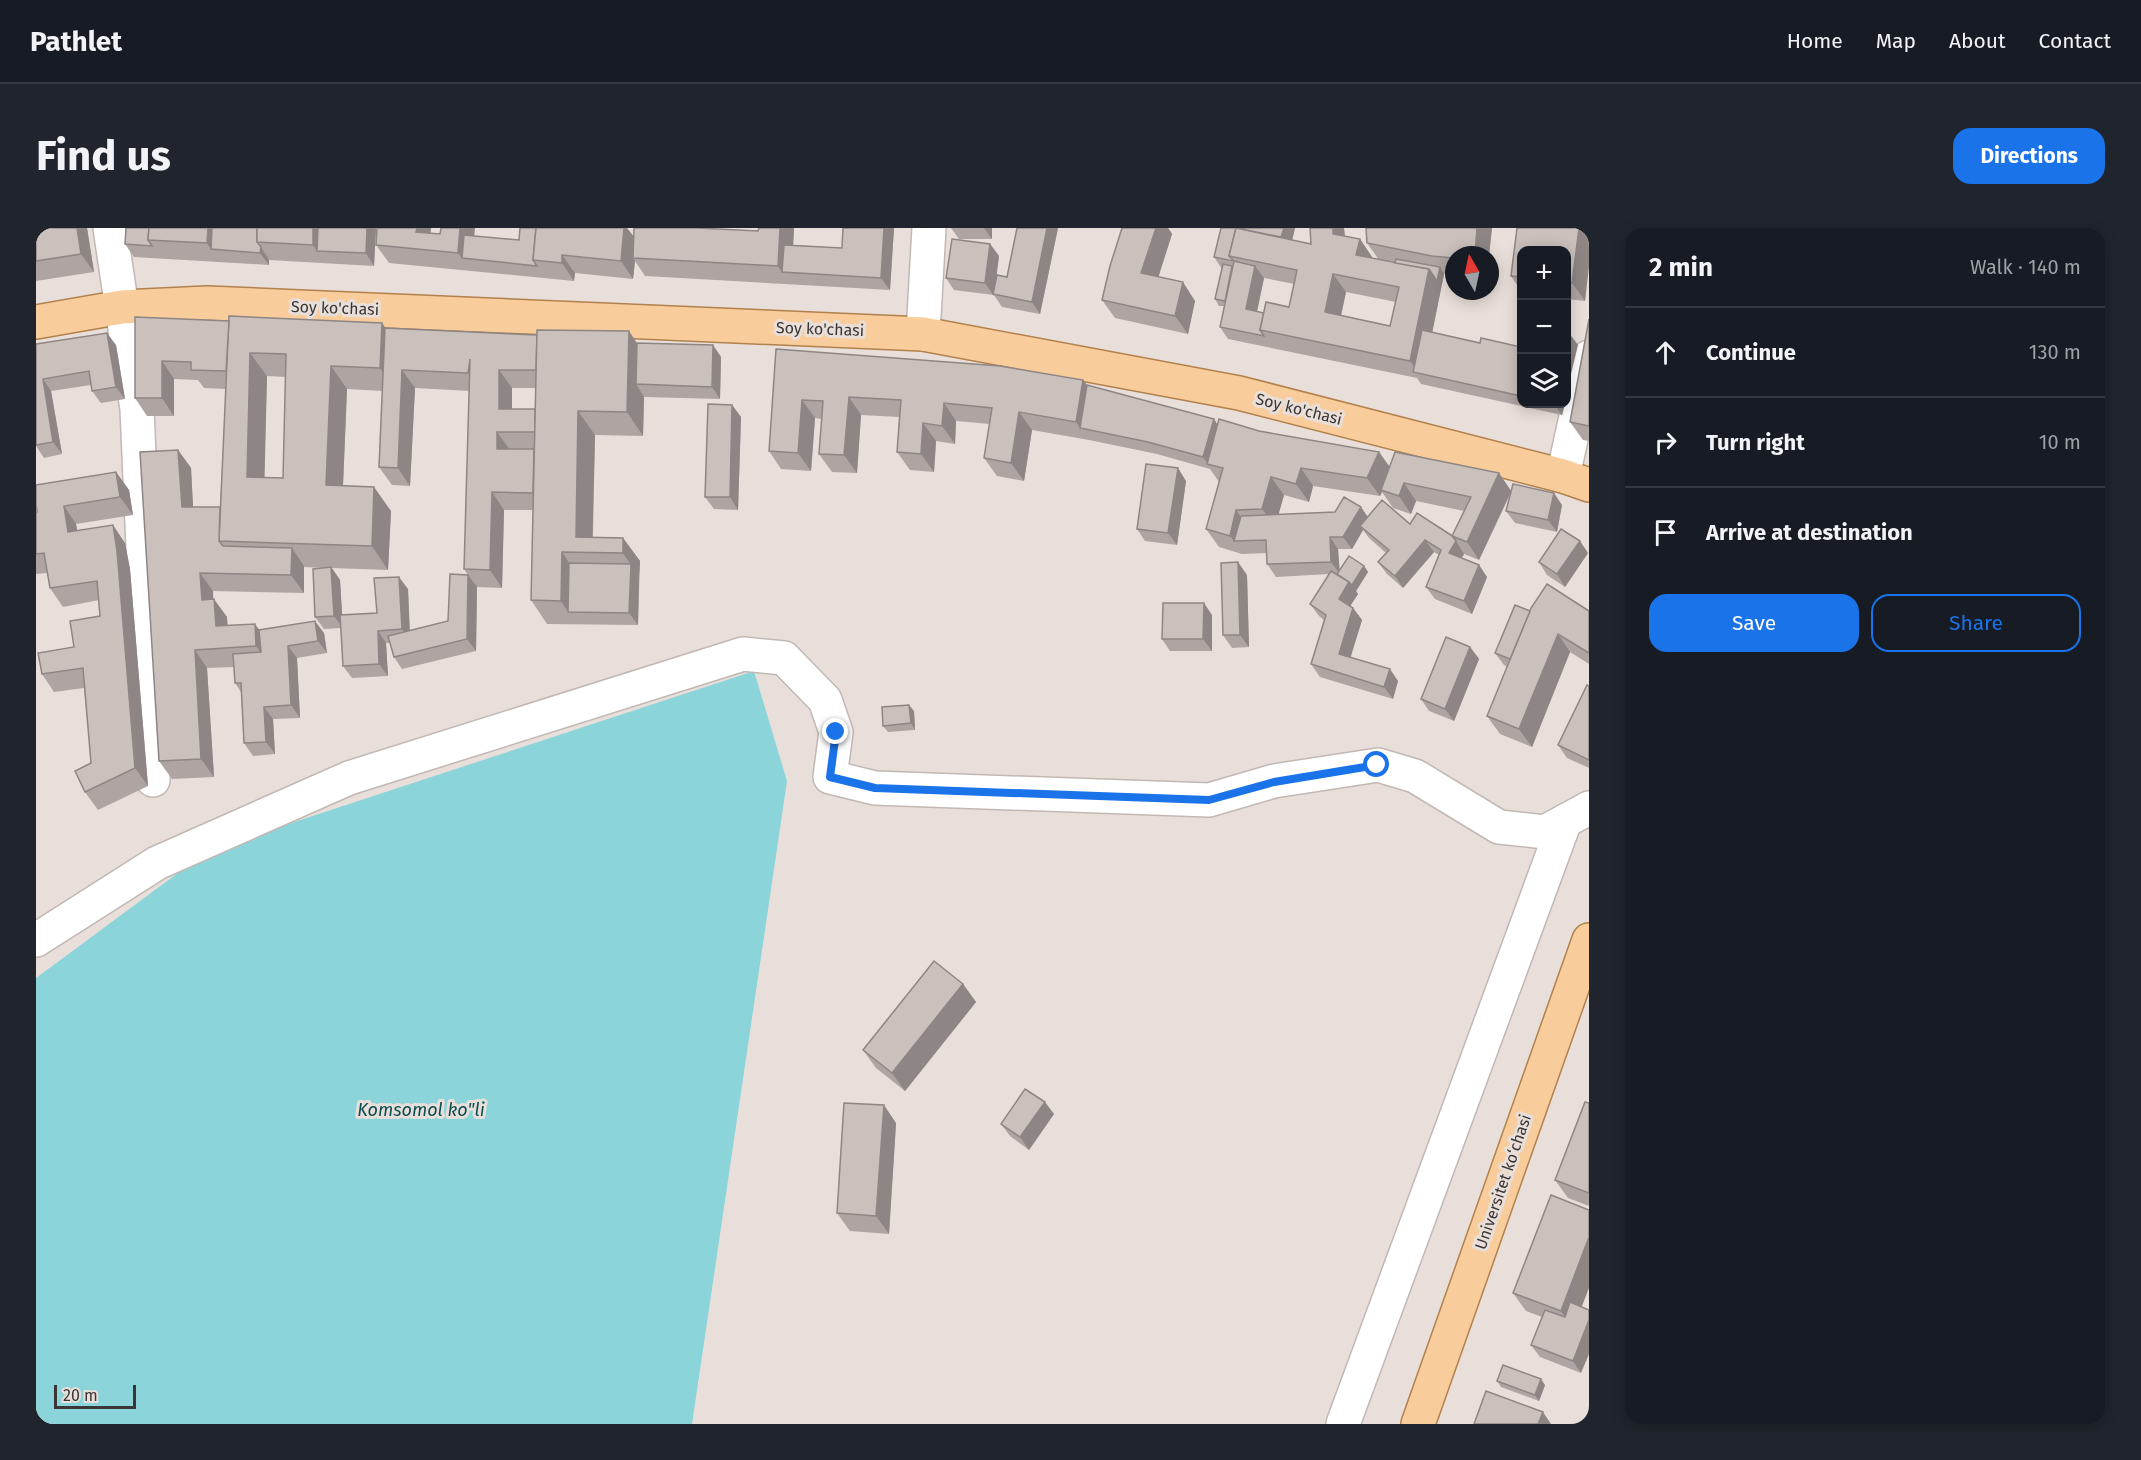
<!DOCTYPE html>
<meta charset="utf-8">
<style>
:root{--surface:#171b24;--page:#20242c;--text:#f1f3f6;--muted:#9ea1a6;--line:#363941;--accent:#1a73e8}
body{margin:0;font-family:"Fira Sans",sans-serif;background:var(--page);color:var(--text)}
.controls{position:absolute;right:18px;top:18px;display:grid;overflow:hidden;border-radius:12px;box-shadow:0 3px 15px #0003}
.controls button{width:54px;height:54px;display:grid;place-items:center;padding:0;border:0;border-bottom:2px solid var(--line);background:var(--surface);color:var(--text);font:30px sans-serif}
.compass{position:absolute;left:1409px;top:18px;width:54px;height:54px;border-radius:50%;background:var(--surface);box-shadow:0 3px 15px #0003;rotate:351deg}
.scale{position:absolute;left:18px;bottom:15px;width:82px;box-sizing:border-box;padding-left:6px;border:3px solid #3a3635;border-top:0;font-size:16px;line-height:21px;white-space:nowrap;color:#3a3635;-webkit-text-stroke:4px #e9dfda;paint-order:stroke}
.stop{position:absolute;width:18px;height:18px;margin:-14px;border:4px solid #1a73e8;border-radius:50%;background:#fff}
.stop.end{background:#1a73e8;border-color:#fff;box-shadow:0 2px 6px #0008}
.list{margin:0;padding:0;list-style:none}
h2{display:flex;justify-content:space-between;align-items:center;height:78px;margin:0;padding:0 24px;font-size:26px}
h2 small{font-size:20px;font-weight:400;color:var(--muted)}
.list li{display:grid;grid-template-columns:39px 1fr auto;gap:18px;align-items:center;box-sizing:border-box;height:90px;padding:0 24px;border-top:2px solid var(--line)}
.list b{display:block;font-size:22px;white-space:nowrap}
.list em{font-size:20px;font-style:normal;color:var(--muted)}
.actions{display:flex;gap:12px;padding:18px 24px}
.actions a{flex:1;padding:14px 0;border:2px solid var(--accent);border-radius:18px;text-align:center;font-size:21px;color:var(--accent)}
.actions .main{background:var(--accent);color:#fff}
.icon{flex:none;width:33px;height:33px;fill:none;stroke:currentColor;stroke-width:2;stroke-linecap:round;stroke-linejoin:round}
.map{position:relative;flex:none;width:1553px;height:1196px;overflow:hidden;border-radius:18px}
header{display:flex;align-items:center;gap:36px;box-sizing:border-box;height:84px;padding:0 30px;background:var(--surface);border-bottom:2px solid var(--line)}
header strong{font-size:28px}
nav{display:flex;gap:33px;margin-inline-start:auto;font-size:21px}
.intro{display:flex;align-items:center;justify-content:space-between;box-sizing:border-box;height:144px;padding:0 36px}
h1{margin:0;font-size:42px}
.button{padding:15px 27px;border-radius:18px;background:var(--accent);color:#fff;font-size:21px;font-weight:700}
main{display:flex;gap:36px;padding:0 36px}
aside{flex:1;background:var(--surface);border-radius:18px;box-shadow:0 3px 15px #0003}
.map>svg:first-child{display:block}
</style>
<header>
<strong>Pathlet</strong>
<nav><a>Home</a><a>Map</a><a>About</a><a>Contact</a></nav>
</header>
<div class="intro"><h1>Find us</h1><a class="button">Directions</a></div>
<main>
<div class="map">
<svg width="1553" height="1196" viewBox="0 0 1553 1196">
<rect width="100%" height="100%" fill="#e9dfda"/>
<polygon fill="#8bd4da" points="718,443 751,553 656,1196 0,1196 0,750 173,622"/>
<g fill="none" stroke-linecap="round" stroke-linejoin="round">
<g stroke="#c1b8b4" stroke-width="36">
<g id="minor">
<polyline points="74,0 101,181 117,552"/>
<polyline points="887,106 893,0"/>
<polyline points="1527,248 1553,129"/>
<polyline points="0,712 121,635 313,550 707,426 748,430 789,472 800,504 794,549 839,560 1173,572 1238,553 1342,537 1379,548 1463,599 1509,604 1553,580"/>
<polyline points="1307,1196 1529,593"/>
</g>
</g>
<g stroke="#b2814c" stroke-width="36">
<g id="major">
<polyline points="0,94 86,79 171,75 887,106 1203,165 1527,248 1553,257"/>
<polyline points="1382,1196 1553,712"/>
</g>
</g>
<use href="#minor" stroke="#fff" stroke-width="33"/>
<use href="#major" stroke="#f8cc9b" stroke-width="33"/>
</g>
<g fill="#aea5a2" fill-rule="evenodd">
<polygon points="0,0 51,0 58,44 0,53"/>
<polygon points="90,0 340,0 338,38 233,32 233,37 98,29 89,16"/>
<polygon points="484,0 591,0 598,9 722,3 723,0 758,0 757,17 806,20 807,0 858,0 854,62 609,48 599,33 597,51 539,45 538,53 353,35 340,17 394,5 483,12"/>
<polygon points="915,0 956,0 956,11 923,11"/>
<polygon points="981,0 1022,0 1004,86 966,79 958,67 918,62 910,50 954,16 963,28 959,56 971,49"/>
<polygon points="1086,0 1132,0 1136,6 1122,49 1159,73 1152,106 1079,90 1066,72"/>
<path d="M1185,0h74l-3,12 19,4 -1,-16h34l1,8 15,3 12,18v2l7,1 -12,-17 -1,-15h126l-3,27h-35v19h-10l-12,58 48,11 41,4v57h44l-3,11 -141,-31 -4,-6 -189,-39 -8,-12 4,-21h-5l-4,-7 7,-30 -8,-12zM1228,50l30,6 -5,23 -25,6 -7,-2zM1310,64l50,10 -6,24 -49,-11z"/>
<polygon points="1481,0 1550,0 1553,4 1549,73 1530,71 1530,22 1485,22 1485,63 1475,48"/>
<path d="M99,89l94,4 153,2 3,5 252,15 76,2 8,12 -1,42 -76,-2 -1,39 -48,-1 -2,102 30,1 17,23 -2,64 -91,-1 -16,-24 2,-90h-29l-2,78 -25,-1 -1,64 -74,18 -8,-12 -4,-14h-4l2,33 -36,2 -9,-12 -2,-38 -17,1 -9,-12 13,-49 -24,-1v26l-91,-2v8l14,18v9l32,4 65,3 3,20 -30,5 3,60 -27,1 2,35 -22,2 -9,-13 -3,-51 -6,-9 -1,-16 -27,1 7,109 -42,2 -13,-18 19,-311 13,18 2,39h27l6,-118 -22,-1 -6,-8 -24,-1v37h-27l-12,-18zM231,148l19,1 -3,101 -19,-1zM379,160l55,3 -6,178 4,6 -20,46 -38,9 -2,-41 -31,24 -35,2 -2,-35 -8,-12 56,2 3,-59 -48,-25 4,-97 36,2 -4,76 13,18 18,1zM476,160h24l-1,21h-23z"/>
<polygon points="1553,91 1553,213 1547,212 1534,194"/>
<polygon points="0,116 80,117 89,171 65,175 56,163 55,157 15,163 26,226 8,230 0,218"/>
<path d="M740,121l307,31 4,5 127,34 3,6 42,6 120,21 10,15 110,6 12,18 51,14 -5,27 -42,-9 -9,-12 5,-18 -32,67 -15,-6 -2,4 17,7 8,12 -15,37 -37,-15 -9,-12 13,-32 -5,-3 -31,36 -16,-14 -9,-12 8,-9 -17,-15 -6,-8 -11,19h-14l1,22 25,-5 4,6 -12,19 2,3 -8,12 3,2 9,12 -12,37 48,24 -5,18 -73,-22 -9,-13 13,-44 -5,-4 -9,-12 19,-30 -53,3 -9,-13v-11l-25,1 -23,-7 -13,-18 13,-47 -9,-13 -53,-15 -68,-14 -57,-10 -8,51 -27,-5 -13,-18 6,-34 -34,-3 -1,23 -19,-3 -2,31 -24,-2 -13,-18 2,-35 -38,-2 -4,58 -25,-1 -13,-18 3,-35 -7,-1 -4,53 -30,-2 -12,-18zM1277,258l67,10 2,-4 11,16 18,6 5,-13 48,10 -12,24 -85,-18 -89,-2 6,-20 25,7z"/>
<polygon points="696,177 705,189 702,282 678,281 669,269"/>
<polygon points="80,244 93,262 97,287 40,296 41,302 89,315 94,341 112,558 62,582 49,564 55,535 48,460 18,464 6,446 38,419 64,388 63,372 27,379 14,360 11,345 0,346 0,285"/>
<polygon points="1150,253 1141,317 1109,313 1101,301"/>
<polygon points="1552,325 1529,359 1511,347 1503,334"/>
<polygon points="1211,347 1213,419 1196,420 1187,407"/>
<polygon points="1494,383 1553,383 1553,436 1534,424 1496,519 1464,506 1451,488 1471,439 1468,437 1459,425"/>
<polygon points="1176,387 1176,423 1134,423 1126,411"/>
<polygon points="1434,419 1443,431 1418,493 1393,483 1385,471"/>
<polygon points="1553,458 1553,540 1531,530 1522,517"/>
<polygon points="878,483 879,502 852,504 847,498"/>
<polygon points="927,756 940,774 869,863 840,840 827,822"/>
<polygon points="1553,875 1553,978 1532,970 1519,952"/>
<polygon points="1018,886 993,922 974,908 965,896"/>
<polygon points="860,895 853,1006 814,1003 801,985"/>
<polygon points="1477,1065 1546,1079 1545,1145 1504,1129 1495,1117 1506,1089 1490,1083"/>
<polygon points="1461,1153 1509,1157 1503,1173 1465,1159"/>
</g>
<g fill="#8d8684">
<polygon points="41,0 51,0 58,44 45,26"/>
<polygon points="172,0 186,0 175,21 171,15"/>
<polygon points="277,0 291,0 281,23 277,17"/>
<polygon points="331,0 340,0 338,38 330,25"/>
<polygon points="381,0 395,0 393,22 380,4"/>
<polygon points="424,0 439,0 436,31 426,30 422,25"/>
<polygon points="588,0 591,0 601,13 597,30 599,33 597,51 585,33"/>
<polygon points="744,0 758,0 756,44 746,44 742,38"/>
<polygon points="848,0 858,0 854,62 845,50"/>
<polygon points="948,0 956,0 956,11"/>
<polygon points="1011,0 1022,0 1004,86 996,74"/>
<polygon points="1120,0 1132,0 1136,6 1118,63 1105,45"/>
<polygon points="1248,0 1259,0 1253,26 1244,14"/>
<polygon points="1297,0 1308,0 1310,24 1297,6"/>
<polygon points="1441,0 1456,0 1453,27 1439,27"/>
<polygon points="1543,0 1550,0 1553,4 1553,39 1549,73 1536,55"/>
<polygon points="1324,11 1336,29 1333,46 1320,27"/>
<polygon points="954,16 963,28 958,68 949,55"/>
<polygon points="225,19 233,32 233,37 224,25"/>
<polygon points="526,27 539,45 538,53 526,35"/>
<polygon points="1219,38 1228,50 1219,93 1210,81"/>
<polygon points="1404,39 1408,46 1388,146 1383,145 1374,133 1393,41"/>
<polygon points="1297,46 1310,64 1302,102 1289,84"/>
<polygon points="1147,54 1159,73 1152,106 1139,88"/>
<polygon points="346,95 362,118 360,163 344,140"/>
<polygon points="593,103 609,127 600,156 608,169 607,208 591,184"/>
<polygon points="71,105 80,117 89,171 80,159"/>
<polygon points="1533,105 1542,117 1530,167 1530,116"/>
<polygon points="677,117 685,129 684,171 676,159"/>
<polygon points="214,125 231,148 228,272 211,249"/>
<polygon points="126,133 138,151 138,188 126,170"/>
<polygon points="295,138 311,161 306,281 290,257"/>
<polygon points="366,142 379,160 374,258 362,240"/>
<polygon points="463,142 476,160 476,199 463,181"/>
<polygon points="7,151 15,163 26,226 17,214"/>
<polygon points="1047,152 1060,170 1044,200 1040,194"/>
<polygon points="813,169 825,187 821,245 808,227"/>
<polygon points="766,172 779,190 775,243 762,225"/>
<polygon points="908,175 920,193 919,216 906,198"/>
<polygon points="1518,176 1529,176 1526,187"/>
<polygon points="696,177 705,189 702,282 694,269"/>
<polygon points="542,183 559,207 556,325 540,309"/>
<polygon points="983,184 996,202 988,253 975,235"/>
<polygon points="1178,191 1186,204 1172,236 1167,229"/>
<polygon points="887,195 900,213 898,244 885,226"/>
<polygon points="461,204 474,222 461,221"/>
<polygon points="142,222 155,240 158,297 146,279"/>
<polygon points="1343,224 1356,242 1345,262 1346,264 1344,268 1331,250"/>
<polygon points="1142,240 1150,253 1141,317 1132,305"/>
<polygon points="1265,240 1277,258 1273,274 1260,256"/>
<polygon points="80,244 93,262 97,287 84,269"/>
<polygon points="1463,245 1475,263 1443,332 1431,314"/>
<polygon points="1235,249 1248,267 1239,299 1226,281"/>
<polygon points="1368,255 1380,273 1375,286 1363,268"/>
<polygon points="338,259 355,283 352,342 336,318"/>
<polygon points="456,264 468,282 466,360 454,342"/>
<polygon points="1518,265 1526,277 1521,304 1512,292"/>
<polygon points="28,278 40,296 45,322 32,304"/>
<polygon points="1325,279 1334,292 1324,298 1327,302 1316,321 1307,309"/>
<polygon points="1200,282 1213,301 1198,313 1194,308"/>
<polygon points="77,297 89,315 94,341 112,558 99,540"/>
<polygon points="1294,309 1302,321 1304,346 1295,334"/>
<polygon points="587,310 604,333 603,349 587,325"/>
<polygon points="1389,312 1398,324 1367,360 1359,348"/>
<polygon points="1420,313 1428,326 1421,337 1413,325"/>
<polygon points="1544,313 1552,325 1529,359 1521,346"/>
<polygon points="256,320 268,338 268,365 255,347"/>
<polygon points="526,324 542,348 532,384 525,373"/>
<polygon points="1202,334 1211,347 1213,419 1204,407"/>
<polygon points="595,336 603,349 602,397 593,385"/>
<polygon points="1443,337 1451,349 1436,386 1428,373"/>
<polygon points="1328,338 1332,344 1320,363 1322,366 1311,383 1303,371 1313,354"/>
<polygon points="295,339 304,352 307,400 298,388"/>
<polygon points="164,345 177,363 178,390 166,372"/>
<polygon points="432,347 441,359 440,423 431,411"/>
<polygon points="363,349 372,361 374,414 366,401"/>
<polygon points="178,371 191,389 193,416 180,398"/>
<polygon points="1168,375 1176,387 1176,423 1167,411"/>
<polygon points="1317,380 1326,392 1312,438 1303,426"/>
<polygon points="279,393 288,405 291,425 282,413"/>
<polygon points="219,396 232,414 233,436 220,418"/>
<polygon points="342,403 350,415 352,448 343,436"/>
<polygon points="1522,406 1534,424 1496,519 1483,501"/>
<polygon points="252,418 261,430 264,490 255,477"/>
<polygon points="1434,419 1443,431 1418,493 1409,481"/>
<polygon points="159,422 171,440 178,549 165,531"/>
<polygon points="1354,441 1362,453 1357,471 1348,459"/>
<polygon points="873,477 878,483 879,502 875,495"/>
<polygon points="228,479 237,491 239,526 230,514"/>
<polygon points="927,756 940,774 869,863 856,845"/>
<polygon points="1009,874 1018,886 993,922 984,909"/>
<polygon points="848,877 860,895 853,1006 840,988"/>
<polygon points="1553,1009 1553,1060 1537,1101 1525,1083"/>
<polygon points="1553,1092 1553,1126 1545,1145 1537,1133"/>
<polygon points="1505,1151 1509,1157 1503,1173 1499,1167"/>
<polygon points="1507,1184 1515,1196 1502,1196"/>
</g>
<g fill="#cac0bc" stroke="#8d8684" stroke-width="1.5" fill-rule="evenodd">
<polygon points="0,0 41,0 45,26 0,33"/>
<polygon points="90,0 113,0 112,12 116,18 89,16"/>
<polygon points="113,0 172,0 171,15 112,12"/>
<polygon points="176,0 221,0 221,14 225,19 224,25 175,21"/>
<polygon points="221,0 277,0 277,17 221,14"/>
<polygon points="282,0 331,0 330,25 281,23"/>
<polygon points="341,0 381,0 380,4 404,6 405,0 424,0 422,25 340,17"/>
<polygon points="484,0 500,0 497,32 501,38 426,30 428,7 483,12"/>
<polygon points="500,0 588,0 585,33 526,27 526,35 497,32"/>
<polygon points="598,0 662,0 722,3 723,0 744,0 742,38 597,30"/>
<polygon points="807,0 848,0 845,50 746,44 748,17 806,20"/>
<polygon points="981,0 1011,0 996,74 957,66 961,47 971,49"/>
<polygon points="1086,0 1120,0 1105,45 1147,54 1139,88 1066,72 1074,38"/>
<polygon points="1185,0 1200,0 1193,28 1198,33 1219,38 1210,81 1228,85 1224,102 1228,108 1184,99 1198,33 1178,29"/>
<path d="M1200,0l75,16 -1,-16h23v6l27,5 -4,16 73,14 -19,92 -150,-31 6,-28 23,5 8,-37 -68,-14zM1297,46l66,13 -9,39 -65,-14z"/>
<polygon points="1201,0 1248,0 1245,9"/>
<polygon points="1330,0 1441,0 1439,27 1418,27 1418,30 1396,28 1331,15"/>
<polygon points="1481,0 1543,0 1536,55 1530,54 1530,22 1485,22 1485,49 1475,48"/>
<polygon points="916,11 954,16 949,55 910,50"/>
<polygon points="1360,31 1404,39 1401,53 1393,41 1359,35"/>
<polygon points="1187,36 1196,38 1189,73 1179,71"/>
<path d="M193,88l153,7 -2,45 -49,-2 -5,119 48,2 -2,59 -153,-5zM214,125l36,1 -3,124 -36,-1z"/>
<polygon points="99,89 193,93 190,143 155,142 155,134 126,133 126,170 99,170"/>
<polygon points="1553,91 1553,198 1534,194"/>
<polygon points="349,100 501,107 500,142 463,142 463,181 499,181 499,204 461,204 461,221 498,221 497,265 456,264 454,342 428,341 434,131 432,145 366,142 362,240 343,239"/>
<polygon points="501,102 593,103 591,184 542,183 540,309 587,310 587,325 526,324 525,373 495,372"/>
<polygon points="1386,102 1444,115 1445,110 1485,119 1485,168 1377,144"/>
<polygon points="1530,104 1533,105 1530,116"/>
<polygon points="71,105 80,159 56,163 53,143 7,151 17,214 0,217 0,116"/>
<polygon points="601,115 677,117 676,159 600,156"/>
<polygon points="740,121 964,138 1047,152 1040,194 983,184 975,235 948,230 956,180 908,175 906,198 887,195 885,226 861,224 865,172 813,169 808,227 783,226 787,173 766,172 762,225 733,223"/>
<polygon points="1051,157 1178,191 1167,229 1112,214 1044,200"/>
<polygon points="672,176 696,177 694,269 669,269"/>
<polygon points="1183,191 1223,203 1343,224 1331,250 1265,240 1260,256 1235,249 1226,281 1200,282 1194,308 1170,301 1187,240 1171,236"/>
<polygon points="142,222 146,279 184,279 183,313 187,318 256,320 255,347 164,345 166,372 178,371 180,398 219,396 220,418 159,422 165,531 123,533 104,224"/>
<polygon points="1359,224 1463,245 1431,314 1416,308 1435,269 1368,255 1363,268 1345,262"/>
<polygon points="1110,236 1142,240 1132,305 1101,301"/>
<polygon points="80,244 84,269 28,278 32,304 77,297 81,323 99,540 49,564 39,543 55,535 47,440 6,446 2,425 38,419 34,393 64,388 61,353 14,360 8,325 0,326 0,285 1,284 0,277 0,257"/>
<polygon points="1477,256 1518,265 1512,292 1470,283"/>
<polygon points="1308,269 1325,279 1307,309 1294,309 1295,334 1231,336 1230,312 1198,313 1205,288 1299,284"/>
<polygon points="1346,272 1374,296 1381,285 1418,309 1416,308 1420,313 1413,325 1443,337 1428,373 1390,359 1405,322 1389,312 1359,348 1342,334 1353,322 1324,298"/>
<polygon points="1525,301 1544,313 1521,346 1503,334"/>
<polygon points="1313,328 1328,338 1316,357 1313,354 1301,346"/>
<polygon points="1202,334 1204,407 1187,407 1185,335"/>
<polygon points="533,335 595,336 593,385 532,384"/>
<polygon points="295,339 298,388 279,389 277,341"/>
<polygon points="1295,343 1313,354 1303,371 1317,380 1303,426 1354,441 1348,459 1275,436 1290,387 1274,376"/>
<polygon points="414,346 432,347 431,411 358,429 352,408 412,393"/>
<polygon points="363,349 366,401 342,403 343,436 307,438 304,387 341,385 338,350"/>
<polygon points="1511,356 1553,383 1553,425 1522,406 1483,501 1451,488 1495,380"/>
<polygon points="1127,375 1168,375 1167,411 1126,411"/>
<polygon points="1479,377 1494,383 1474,431 1459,425"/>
<polygon points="279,393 282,413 252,418 255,477 228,479 230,514 208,515 205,455 199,455 197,426 225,424 223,402"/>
<polygon points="1410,409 1434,419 1409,481 1385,471"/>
<polygon points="1551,457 1553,458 1553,532 1522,517"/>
<polygon points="873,477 875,495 847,498 846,479"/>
<polygon points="898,733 927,756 856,845 827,822"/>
<polygon points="989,861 1009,874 984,909 965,896"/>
<polygon points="1549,874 1553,875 1553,965 1519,952"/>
<polygon points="808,875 848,877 840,988 801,985"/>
<polygon points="1515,967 1553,982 1553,1009 1525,1083 1477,1065"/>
<polygon points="1534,1074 1553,1082 1553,1092 1537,1133 1495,1117 1509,1082 1529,1089"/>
<polygon points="1467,1137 1505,1151 1499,1167 1461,1153"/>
<polygon points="1450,1163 1507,1184 1502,1196 1438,1196"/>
</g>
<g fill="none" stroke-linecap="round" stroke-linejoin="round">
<polyline stroke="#1a73e8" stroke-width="8" points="800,504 794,549 839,560 1173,572 1238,554 1341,537"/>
</g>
<g text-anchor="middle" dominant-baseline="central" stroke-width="6" stroke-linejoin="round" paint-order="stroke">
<g font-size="16" fill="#3a3635" stroke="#e9dfda">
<text transform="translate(299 80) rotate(2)">Soy ko'chasi</text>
<text transform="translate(784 101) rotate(2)">Soy ko'chasi</text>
<text transform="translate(1263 181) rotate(14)">Soy ko'chasi</text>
<text transform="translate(1467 954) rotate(-71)">Universitet kо‘chasi</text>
</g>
<g font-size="18" font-style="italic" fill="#0b4e52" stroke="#e9dfda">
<text x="385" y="882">Komsomol ko"li</text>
</g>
</g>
</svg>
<div class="controls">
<button>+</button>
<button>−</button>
<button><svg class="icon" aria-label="layers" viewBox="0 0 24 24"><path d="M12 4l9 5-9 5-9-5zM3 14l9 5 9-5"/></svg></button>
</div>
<svg class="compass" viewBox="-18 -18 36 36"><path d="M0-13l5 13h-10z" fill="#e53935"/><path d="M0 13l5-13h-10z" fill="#9ea1a6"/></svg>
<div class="scale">20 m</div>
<div class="stop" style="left:1341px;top:537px"></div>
<div class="stop end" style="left:800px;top:504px"></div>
</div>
<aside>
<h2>2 min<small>Walk · 140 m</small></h2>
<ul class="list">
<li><svg class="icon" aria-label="ahead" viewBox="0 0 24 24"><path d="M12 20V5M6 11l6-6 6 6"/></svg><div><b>Continue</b></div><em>130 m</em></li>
<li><svg class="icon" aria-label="right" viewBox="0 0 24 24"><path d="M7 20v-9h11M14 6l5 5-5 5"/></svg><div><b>Turn right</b></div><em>10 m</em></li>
<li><svg class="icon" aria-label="arrive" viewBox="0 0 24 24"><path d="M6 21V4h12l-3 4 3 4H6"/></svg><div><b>Arrive at destination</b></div></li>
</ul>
<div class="actions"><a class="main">Save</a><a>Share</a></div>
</aside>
</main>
